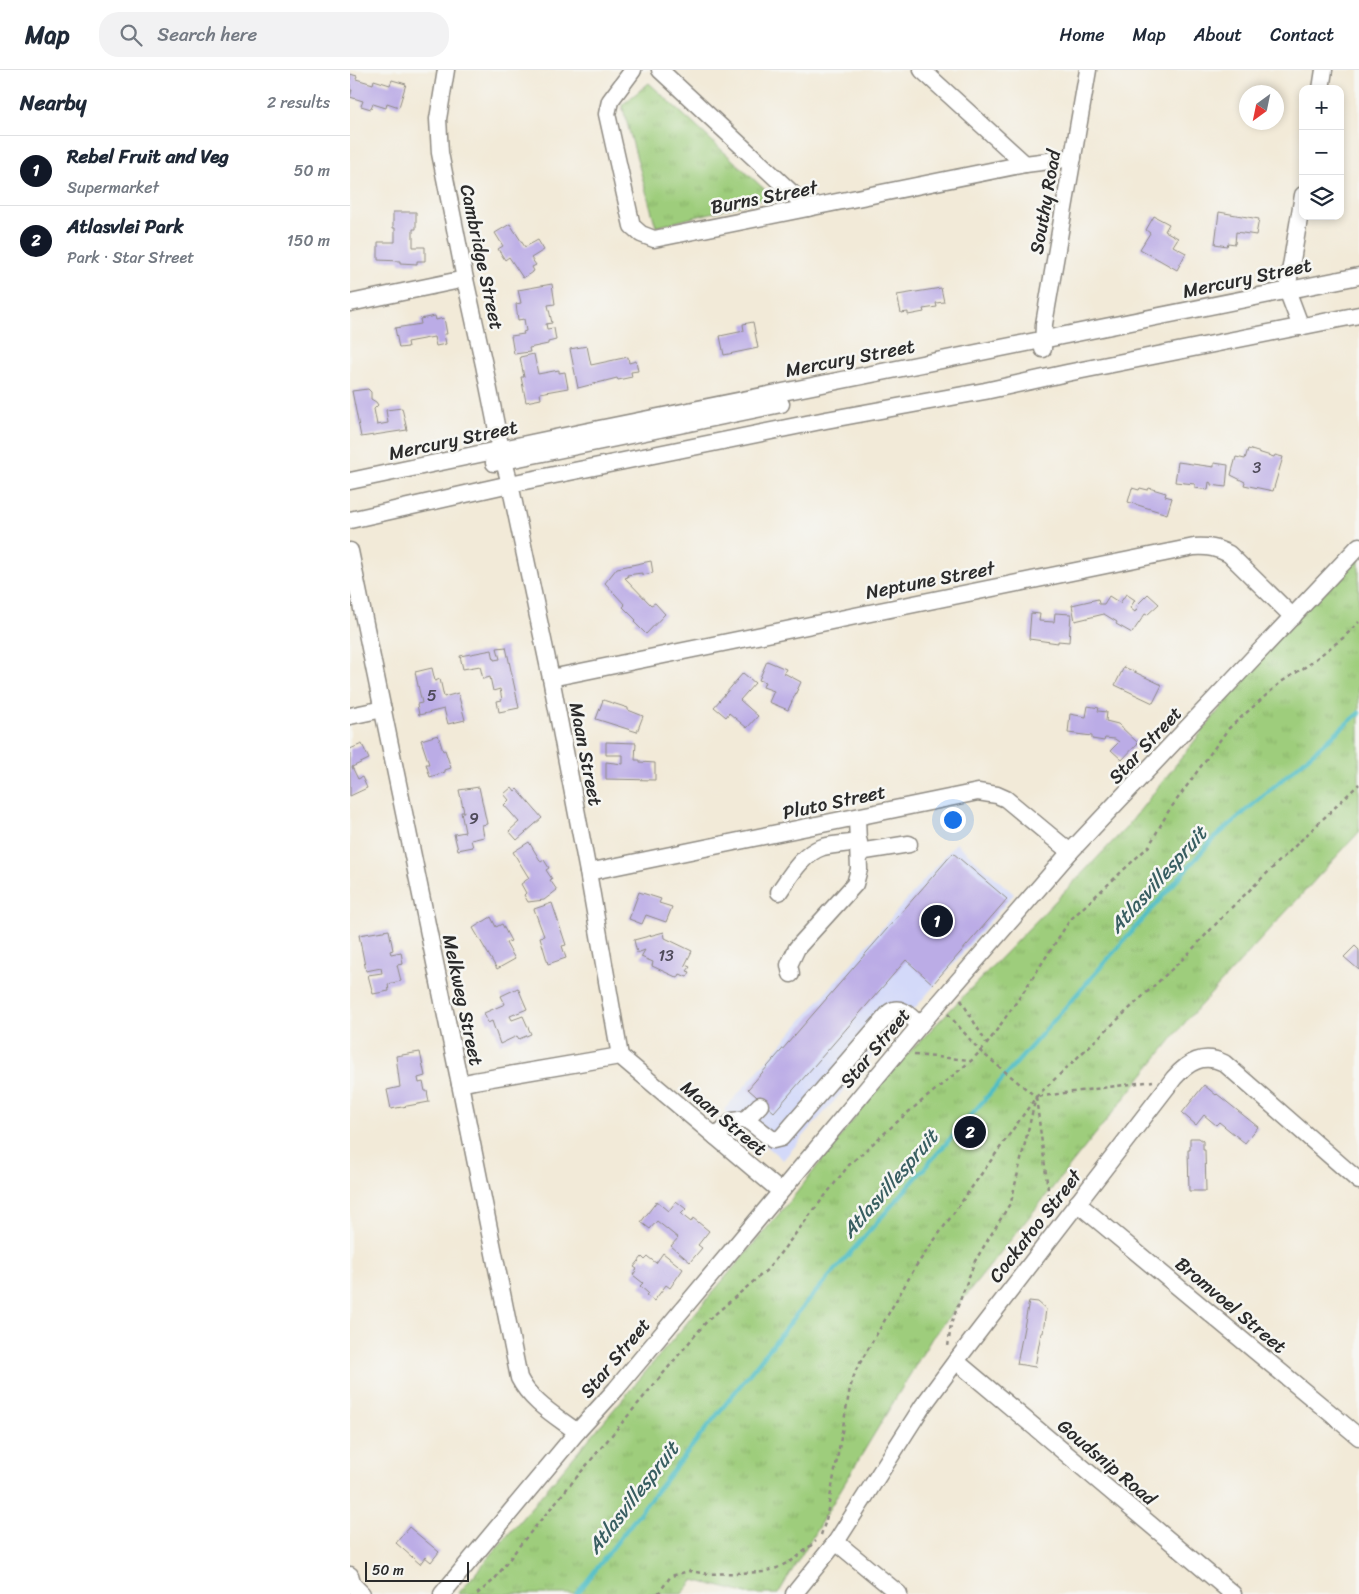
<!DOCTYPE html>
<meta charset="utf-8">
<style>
:root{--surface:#fff;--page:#f2f2f3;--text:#1f2937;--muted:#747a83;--line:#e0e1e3;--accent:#111827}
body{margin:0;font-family:Sriracha,sans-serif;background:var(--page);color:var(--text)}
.controls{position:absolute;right:15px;top:15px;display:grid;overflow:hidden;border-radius:10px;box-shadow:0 2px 8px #0003}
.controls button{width:45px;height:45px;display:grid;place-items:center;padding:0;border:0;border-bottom:1px solid var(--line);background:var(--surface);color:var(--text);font:25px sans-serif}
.compass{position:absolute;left:889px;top:15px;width:45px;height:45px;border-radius:50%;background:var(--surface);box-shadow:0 2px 8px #0003;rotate:213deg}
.scale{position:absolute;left:15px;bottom:12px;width:104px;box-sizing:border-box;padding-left:5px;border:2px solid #2b2b2b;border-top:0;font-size:14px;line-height:18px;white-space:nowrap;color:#2b2b2b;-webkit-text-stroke:4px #f6f6f2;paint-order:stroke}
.you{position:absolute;left:602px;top:749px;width:18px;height:18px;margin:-12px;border:4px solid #fff;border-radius:50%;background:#1a73e8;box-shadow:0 0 0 8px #1a73e833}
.badge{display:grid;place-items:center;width:32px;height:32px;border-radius:50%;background:var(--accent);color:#fff;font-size:16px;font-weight:700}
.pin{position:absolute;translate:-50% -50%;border:2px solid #fff;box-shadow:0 1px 5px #0006}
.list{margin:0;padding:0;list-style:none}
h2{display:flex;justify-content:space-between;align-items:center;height:65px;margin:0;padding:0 20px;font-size:21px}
h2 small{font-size:16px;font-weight:400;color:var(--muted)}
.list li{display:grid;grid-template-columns:32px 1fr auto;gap:15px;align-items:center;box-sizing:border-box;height:70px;padding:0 20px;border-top:1px solid var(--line)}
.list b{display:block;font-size:19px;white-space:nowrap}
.list p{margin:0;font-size:16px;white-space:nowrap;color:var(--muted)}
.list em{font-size:16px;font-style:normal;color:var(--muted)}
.icon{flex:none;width:28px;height:28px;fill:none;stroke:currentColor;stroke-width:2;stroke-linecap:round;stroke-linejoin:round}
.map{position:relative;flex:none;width:1009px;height:1524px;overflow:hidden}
header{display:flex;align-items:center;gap:30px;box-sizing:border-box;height:70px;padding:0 25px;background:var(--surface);border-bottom:1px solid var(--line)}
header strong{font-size:24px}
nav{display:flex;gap:28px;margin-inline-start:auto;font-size:18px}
.search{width:350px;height:45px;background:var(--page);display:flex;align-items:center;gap:12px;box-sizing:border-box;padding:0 18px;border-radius:20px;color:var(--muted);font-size:19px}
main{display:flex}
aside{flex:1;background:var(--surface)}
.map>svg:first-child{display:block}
</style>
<header>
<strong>Map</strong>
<div class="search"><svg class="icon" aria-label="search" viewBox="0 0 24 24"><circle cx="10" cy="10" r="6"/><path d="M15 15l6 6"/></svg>Search here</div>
<nav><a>Home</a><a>Map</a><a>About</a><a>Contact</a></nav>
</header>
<main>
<aside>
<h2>Nearby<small>2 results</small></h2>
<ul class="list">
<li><span class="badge">1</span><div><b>Rebel Fruit and Veg</b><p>Supermarket</p></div><em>50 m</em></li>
<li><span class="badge">2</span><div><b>Atlasvlei Park</b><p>Park · Star Street</p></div><em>150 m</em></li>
</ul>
</aside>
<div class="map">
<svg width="1009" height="1524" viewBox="0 0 1009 1524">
<defs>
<pattern id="park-tufts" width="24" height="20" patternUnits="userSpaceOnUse" patternTransform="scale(1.25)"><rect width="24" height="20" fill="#9ecd7b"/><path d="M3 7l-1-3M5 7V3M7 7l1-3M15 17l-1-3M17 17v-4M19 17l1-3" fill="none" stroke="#88b06a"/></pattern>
</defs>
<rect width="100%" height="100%" fill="#f6f6f2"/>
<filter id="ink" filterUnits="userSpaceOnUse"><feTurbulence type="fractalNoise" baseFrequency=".02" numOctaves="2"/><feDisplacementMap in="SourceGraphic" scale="10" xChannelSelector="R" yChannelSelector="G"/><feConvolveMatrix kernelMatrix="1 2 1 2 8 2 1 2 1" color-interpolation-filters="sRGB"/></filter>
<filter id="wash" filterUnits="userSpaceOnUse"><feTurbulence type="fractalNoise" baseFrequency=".0096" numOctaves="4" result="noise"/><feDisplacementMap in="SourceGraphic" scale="20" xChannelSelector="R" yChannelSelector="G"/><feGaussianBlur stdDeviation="1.12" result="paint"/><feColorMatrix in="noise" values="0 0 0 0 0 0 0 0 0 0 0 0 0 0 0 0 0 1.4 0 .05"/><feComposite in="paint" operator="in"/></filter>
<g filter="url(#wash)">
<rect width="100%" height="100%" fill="#f2ead8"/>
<polygon fill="#d3d9f9" points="606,773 664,824 433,1090 374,1040"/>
<g fill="url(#park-tufts)" stroke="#647c53">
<polygon points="299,13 423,127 306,157 272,35"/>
<polygon points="1009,482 1009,762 837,950 582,1268 428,1524 398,1524 344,1510 332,1524 108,1524 444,1126 543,999 776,758 925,569"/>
</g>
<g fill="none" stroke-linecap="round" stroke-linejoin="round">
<polyline stroke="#4fbec5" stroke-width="4.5" points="227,1524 301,1428 451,1239 862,770 1009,643"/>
</g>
<g id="blocks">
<g fill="#bbace6">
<polygon points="0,4 7,6 6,9 23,14 24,10 40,15 42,10 56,14 49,37 37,33 36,38 23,34 21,39 11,36 13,31 0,27 2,20 0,20"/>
<polygon points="43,142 66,142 66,159 63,159 63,177 75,177 75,191 67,191 67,194 50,193 50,191 28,190 28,172 45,172 45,158 43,158"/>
<polygon points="869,142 909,149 906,165 886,162 885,174 878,173 877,176 865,174"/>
<polygon points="804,146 819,154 815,161 828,168 823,176 836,183 827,200 790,179 800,163 796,160"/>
<polygon points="160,154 175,177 188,170 194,180 181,188 186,195 182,197 184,201 173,208 159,187 155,190 148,179 153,176 145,163"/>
<polygon points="202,214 205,234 198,235 202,253 196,254 197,259 204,258 206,270 198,272 198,274 179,278 180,282 164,284 161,266 174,264 173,262 176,261 174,249 168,250 166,234 171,233 168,220"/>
<polygon points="591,218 594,232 586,233 587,237 573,239 574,242 558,245 558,242 551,243 547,225"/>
<polygon points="85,246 86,250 94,248 97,264 94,264 96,274 86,276 84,267 57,272 58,277 49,278 45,258 71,254 70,249"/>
<polygon points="403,252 408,278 374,285 370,266 394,261 393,254"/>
<polygon points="237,276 241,295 278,287 279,293 286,291 288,301 281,302 282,307 268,310 267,308 228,318 220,279"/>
<polygon points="184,284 188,304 209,300 209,303 215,302 218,318 190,323 191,329 176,332 171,307 174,307 170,287"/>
<polygon points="18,319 21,322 21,329 26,332 28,335 24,339 27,355 38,353 36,340 52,338 57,360 11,367 2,321"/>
<polygon points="898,379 924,387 925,385 933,387 923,421 894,415 895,412 881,405 886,387 895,389"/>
<polygon points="828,392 864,397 864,393 878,395 876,417 861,415 861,413 859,412 858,420 845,418 845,414 825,412"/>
<polygon points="782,418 789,420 790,418 798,420 799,418 816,423 815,426 822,428 817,444 778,432"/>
<polygon points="301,491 303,503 292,505 292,503 277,505 278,507 275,508 301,535 305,533 315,544 296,564 284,552 286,550 273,537 275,535 255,513 267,498"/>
<polygon points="776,524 785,530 780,538 785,542 788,537 787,535 798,524 809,534 797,545 795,544 782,563 766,554 767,552 754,544 725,551 722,535 748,529 749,534 754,534 759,526 770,533"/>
<polygon points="681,543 690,544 689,551 704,552 705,543 721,544 719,572 708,571 708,573 679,569"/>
<polygon points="156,577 169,638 149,642 147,631 152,630 150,619 143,621 140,607 133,609 130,596 113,599 110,586 142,580 144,590 150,589 147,578"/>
<polygon points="417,591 436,599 434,603 451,612 438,640 419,632 424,621 413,617 415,612 409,610"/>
<polygon points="774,597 812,615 803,633 765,615"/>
<polygon points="82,598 85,611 90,609 94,627 108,623 115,650 98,654 94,639 69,645 67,634 72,633 65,602"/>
<polygon points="393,603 405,613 390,630 408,646 397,658 379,643 376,647 364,637"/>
<polygon points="253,630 278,638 278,640 293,646 287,662 246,649"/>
<polygon points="738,636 749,638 748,641 757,642 756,651 768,654 788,673 772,690 761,680 769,672 765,669 755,668 754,671 742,669 742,666 718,663 720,644 736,647"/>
<polygon points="88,665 93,681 95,680 101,698 95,700 95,702 80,707 76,694 79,694 71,670"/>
<polygon points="256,672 286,673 285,690 290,690 290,692 305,693 305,710 256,709 256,692 273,694 273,685 256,685"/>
<polygon points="12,674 19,689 2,697 8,709 12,707 17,718 0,726 0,679"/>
<polygon points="129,717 137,754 132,755 134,767 121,770 123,777 108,780 104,764 115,762 111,742 114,742 109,720"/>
<polygon points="162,717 165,721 167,719 192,748 167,770 159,761 169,752 154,735 159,730 154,724"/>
<polygon points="179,772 191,792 194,790 199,798 196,800 202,809 200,810 207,820 194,830 178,832 174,825 176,823 171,814 179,808 163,782"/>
<polygon points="603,783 657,829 583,914 556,890 424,1042 398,1019"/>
<polygon points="289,822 311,829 309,833 322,837 316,852 296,845 292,854 279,849"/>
<polygon points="202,833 216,875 212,876 216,888 198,894 190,867 194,866 184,839"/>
<polygon points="141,847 146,857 152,854 161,871 156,873 165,889 147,899 123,858"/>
<polygon points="39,860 43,880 40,881 41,884 51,882 53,894 47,895 51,911 38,914 39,921 23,924 18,905 32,903 31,898 16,901 9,865"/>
<polygon points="314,862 315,868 342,881 335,895 340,897 337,901 340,902 337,907 330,904 328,908 302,896 303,892 291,887 295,880 287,883 284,870"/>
<polygon points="1005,876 1009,880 1009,900 994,887"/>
<polygon points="168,918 177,939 160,946 162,950 173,946 181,964 169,969 167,966 150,974 142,951 138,953 134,943 155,934 151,926"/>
<polygon points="70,982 75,1006 68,1008 69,1013 73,1012 75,1021 77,1021 79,1032 41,1039 37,1020 50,1017 46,986"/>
<polygon points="854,1015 866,1025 867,1024 908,1057 895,1073 869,1052 866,1055 854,1045 846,1055 832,1043"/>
<polygon points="840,1068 849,1068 853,1071 853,1080 855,1080 856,1121 839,1121 838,1080 840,1080"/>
<polygon points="307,1131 319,1141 326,1131 336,1139 331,1144 341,1152 343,1148 359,1161 348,1175 352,1178 340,1192 321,1176 328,1168 307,1151 300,1159 291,1152"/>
<polygon points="313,1183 333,1199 320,1218 316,1215 304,1231 296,1225 298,1223 290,1216 293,1213 283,1205 287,1199 284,1197 292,1187 295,1190 298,1187 306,1193"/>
<polygon points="679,1231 688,1232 696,1239 693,1263 691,1263 685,1297 667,1294"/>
<polygon points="59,1457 89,1482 81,1492 75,1487 70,1494 46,1473"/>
</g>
</g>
</g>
<g filter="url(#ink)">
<use href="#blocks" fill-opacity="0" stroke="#8e8a82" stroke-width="1"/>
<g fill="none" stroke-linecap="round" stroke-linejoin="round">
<g stroke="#8e8a82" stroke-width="19">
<g id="minor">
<polyline points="96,0 88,49 90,83 115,209 134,295 151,380 160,414 201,608 238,802 270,986 430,1121"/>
<polyline points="283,0 260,31 257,44 282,156 291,164 304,169 675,94 723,88"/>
<polyline points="310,0 458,138"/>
<polyline points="572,0 675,94"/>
<polyline points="971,19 974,0"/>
<polyline points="0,233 115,209"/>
<polyline points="951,257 937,220 953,125"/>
<polyline points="693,279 694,254 738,0"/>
<polyline points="144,393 431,334"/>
<polyline points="0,411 229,363 1009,206"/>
<polyline points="0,450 160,414 476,350 635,321 717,303 1009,245"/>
<path d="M0,481l110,533 59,294c12,24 37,38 58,54"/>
<path d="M201,608l643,-131c14,-1 23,1 35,7l64,63"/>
<polyline points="0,646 33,639"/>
<polyline points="509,782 559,774"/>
<polyline points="238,802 628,722 647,725 656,729 720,782"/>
<path d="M429,822c11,-16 24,-39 44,-45 12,-3 24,-3 36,-5"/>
<polyline points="441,904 439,895 447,878 505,814 509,799 507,748"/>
<polyline points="110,1014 124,1011 270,986"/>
<polyline points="396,1049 410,1035"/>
<path d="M366,1067l17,-16 13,-2 27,21 8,-2 109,-126c11,-8 21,6 30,13"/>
<polyline points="727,1133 1009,1367"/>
<polyline points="606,1291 883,1524"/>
<polyline points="486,1472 549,1524"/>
<polyline points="0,1505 3,1515 12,1524"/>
<polyline points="92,1524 227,1362 266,1319 570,955 720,782 1009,476"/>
<path d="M444,1524l42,-52 86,-135 34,-46 218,-283c14,-16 29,-25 50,-15l135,118"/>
</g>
</g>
<g stroke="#8e8a82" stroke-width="2.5" stroke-dasharray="4 4" stroke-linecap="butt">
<polyline points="611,930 637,974"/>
<polyline points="598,944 630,981 686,1027 661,1132 625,1191 601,1254 598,1277"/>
<polyline points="564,985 620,990"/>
<polyline points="701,1143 686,1027 803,1011"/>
<polyline points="471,1465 476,1450 500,1318 506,1300 566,1196 686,1027 752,964 836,886 879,840 1009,714"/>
<polyline points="127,1524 144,1510 170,1475 357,1251 418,1199 499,1095 556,1044 622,990 637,974 674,921 720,850 799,776 818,742 878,659 931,612 955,597 993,568 1009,552"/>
<polyline points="308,1524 321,1506 339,1501 358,1504 414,1502 427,1498 445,1489 466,1471"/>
</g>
<use href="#minor" stroke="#fff" stroke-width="16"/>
</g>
</g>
<g text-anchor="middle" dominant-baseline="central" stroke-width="5" stroke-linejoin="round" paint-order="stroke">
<g font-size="16" fill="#4f4b5a">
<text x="907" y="397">3</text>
<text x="82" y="625">5</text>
<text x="124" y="748">9</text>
<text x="316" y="885">13</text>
</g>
<g font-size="19" fill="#2b2b2b" stroke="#f6f6f2">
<text transform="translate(414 127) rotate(-11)">Burns Street</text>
<text transform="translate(695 132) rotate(-80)">Southy Road</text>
<text transform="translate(132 187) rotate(78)">Cambridge Street</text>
<text transform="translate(897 208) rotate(-12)">Mercury Street</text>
<text transform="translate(500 288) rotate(-11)">Mercury Street</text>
<text transform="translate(103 370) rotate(-12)">Mercury Street</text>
<text transform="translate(580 510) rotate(-11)">Neptune Street</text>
<text transform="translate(795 675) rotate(-47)">Star Street</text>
<text transform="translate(236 684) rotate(79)">Maan Street</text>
<text transform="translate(484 732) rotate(-12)">Pluto Street</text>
<text transform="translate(113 930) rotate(78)">Melkweg Street</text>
<text transform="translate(525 978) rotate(-50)">Star Street</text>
<text transform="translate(374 1048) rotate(40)">Maan Street</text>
<text transform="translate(685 1156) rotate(-52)">Cockatoo Street</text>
<text transform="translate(881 1235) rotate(40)">Bromvoel Street</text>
<text transform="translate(265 1288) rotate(-50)">Star Street</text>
<text transform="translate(757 1392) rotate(40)">Goudsnip Road</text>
</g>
<g font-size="20" font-style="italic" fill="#385e61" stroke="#f6f6f2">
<text transform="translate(808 810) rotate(-48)">Atlasvillespruit</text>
<text transform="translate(540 1114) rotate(-49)">Atlasvillespruit</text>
<text transform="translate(283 1428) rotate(-52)">Atlasvillespruit</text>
</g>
</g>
</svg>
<div class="controls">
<button>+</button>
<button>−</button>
<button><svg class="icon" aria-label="layers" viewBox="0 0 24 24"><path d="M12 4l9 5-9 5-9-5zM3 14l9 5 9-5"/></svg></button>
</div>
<svg class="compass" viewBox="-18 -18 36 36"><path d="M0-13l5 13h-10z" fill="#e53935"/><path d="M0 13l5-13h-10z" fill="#747a83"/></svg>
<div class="scale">50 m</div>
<div class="you"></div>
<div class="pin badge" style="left:587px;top:851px">1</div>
<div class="pin badge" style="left:620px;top:1062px">2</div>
</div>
</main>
